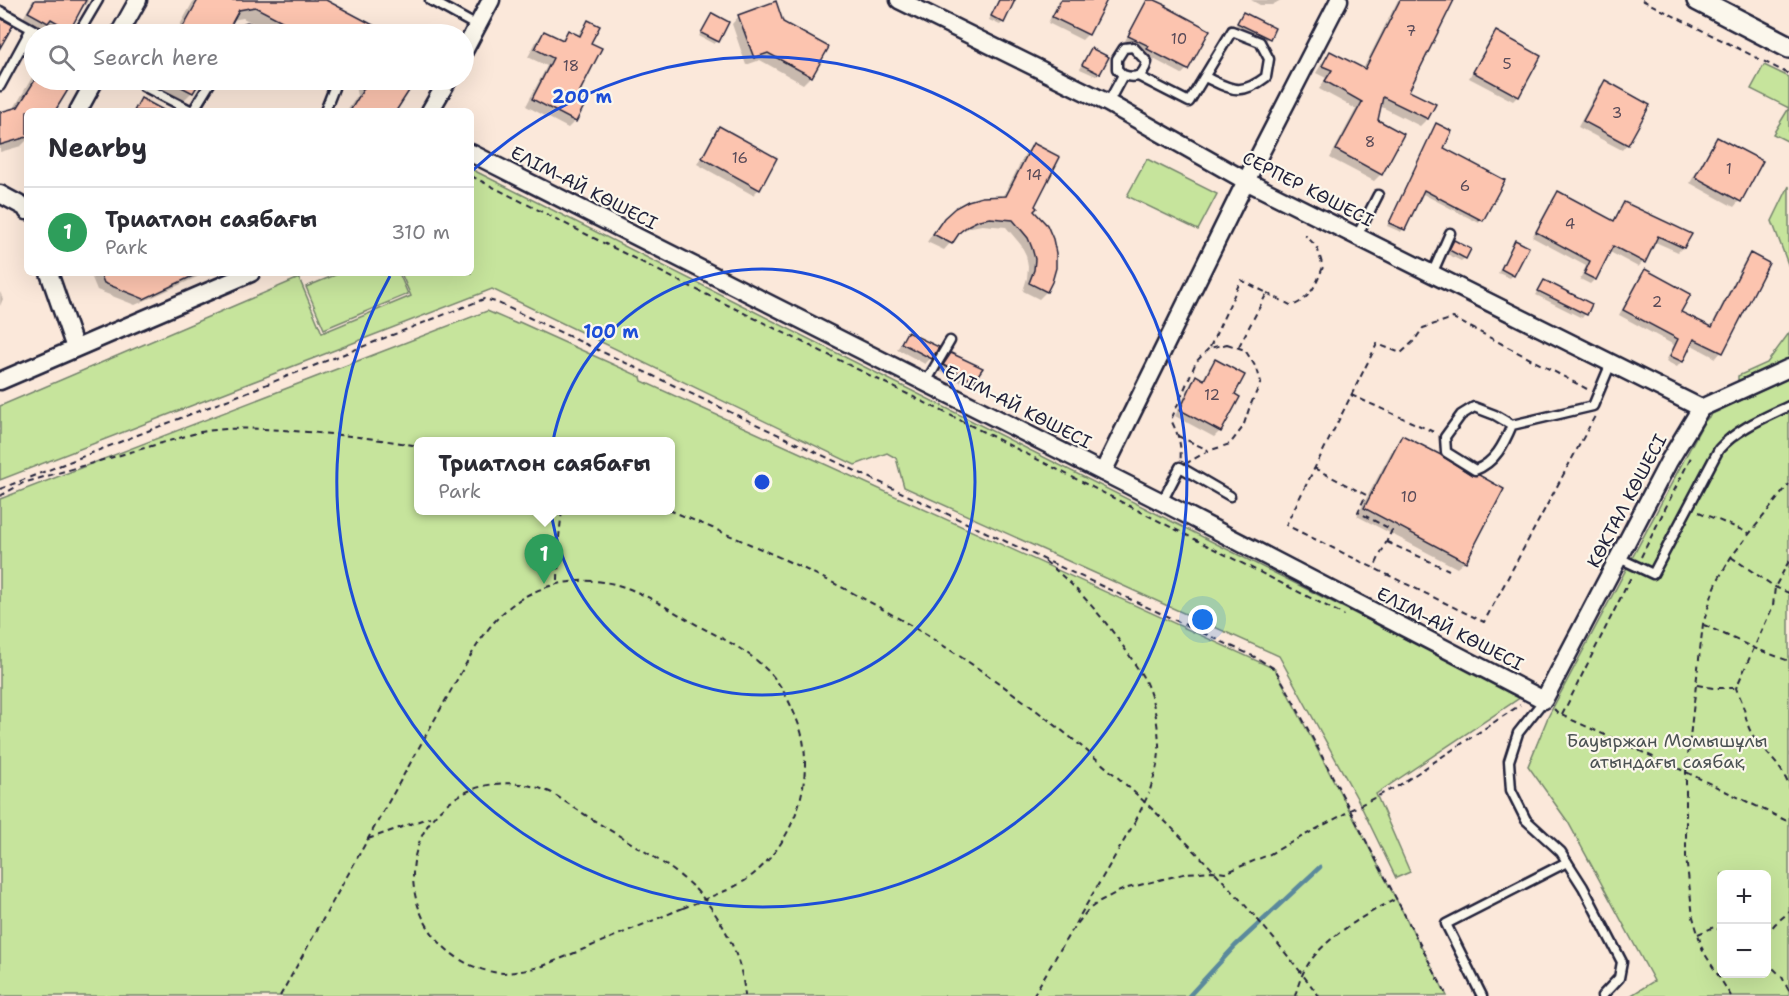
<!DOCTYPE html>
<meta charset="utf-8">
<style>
:root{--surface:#fff;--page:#f2f2f3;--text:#2b2b33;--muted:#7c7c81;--line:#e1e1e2;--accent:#d1495b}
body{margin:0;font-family:"Shantell Sans",sans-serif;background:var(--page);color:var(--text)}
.controls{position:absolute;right:18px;bottom:18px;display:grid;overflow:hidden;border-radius:9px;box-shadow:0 6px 24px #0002}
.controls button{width:54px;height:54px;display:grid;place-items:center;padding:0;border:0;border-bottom:2px solid var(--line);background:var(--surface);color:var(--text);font:30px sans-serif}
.you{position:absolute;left:1203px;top:620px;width:21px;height:21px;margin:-15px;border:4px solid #fff;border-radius:50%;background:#1a73e8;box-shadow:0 0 0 9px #1a73e833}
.badge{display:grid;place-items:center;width:39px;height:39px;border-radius:50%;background:var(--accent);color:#fff;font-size:20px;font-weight:700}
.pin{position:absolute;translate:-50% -50px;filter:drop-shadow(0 2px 3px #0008)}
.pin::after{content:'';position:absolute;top:32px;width:21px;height:18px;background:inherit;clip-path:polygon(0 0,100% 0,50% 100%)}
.popup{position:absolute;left:414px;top:437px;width:261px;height:78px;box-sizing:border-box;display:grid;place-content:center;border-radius:9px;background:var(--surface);filter:drop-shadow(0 2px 4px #0005);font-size:20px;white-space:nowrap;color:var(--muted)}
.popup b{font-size:22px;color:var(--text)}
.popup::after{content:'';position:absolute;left:50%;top:100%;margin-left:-12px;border:12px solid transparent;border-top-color:var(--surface)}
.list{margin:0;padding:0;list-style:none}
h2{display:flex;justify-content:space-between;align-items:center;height:78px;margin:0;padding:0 24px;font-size:26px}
h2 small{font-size:20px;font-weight:400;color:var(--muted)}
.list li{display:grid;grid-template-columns:39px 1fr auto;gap:18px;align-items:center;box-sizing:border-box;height:90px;padding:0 24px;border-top:2px solid var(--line)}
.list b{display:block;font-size:22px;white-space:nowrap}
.list p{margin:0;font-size:20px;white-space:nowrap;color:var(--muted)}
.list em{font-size:20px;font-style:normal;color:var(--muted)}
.icon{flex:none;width:33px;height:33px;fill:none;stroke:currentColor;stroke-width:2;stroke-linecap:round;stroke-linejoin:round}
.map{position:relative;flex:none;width:1789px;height:996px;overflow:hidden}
.search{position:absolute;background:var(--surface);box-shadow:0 6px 24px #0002;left:24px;top:24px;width:450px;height:66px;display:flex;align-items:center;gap:15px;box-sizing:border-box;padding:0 21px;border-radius:33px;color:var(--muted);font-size:22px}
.panel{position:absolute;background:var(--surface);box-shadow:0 6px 24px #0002;left:24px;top:108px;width:450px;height:168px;border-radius:9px}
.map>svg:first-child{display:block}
</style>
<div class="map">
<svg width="1789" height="996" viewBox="0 0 1789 996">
<rect width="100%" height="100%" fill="#fbe8da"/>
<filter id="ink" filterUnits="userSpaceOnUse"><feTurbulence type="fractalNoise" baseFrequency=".0167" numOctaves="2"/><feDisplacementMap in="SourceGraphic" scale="12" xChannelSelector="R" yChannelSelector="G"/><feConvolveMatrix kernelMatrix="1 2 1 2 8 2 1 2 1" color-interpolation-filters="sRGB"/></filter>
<g filter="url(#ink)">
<g fill="#c6e49c" stroke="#74836c" stroke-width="1.5" fill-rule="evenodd">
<polygon points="1764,65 1789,77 1789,142 1773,134 1789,108 1751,89"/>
<polygon points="1147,159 1217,194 1198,230 1127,196"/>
<polygon points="471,169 1521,697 1376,794 1410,872 1396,878 1358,800 1279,656 904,487 896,458 887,453 855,465 492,289 0,480 0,406 299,278 322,333 411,296 401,273 471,273"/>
<polygon points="1789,186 1789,267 1772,221"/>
<polygon points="340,273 399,273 408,294 324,329 306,287"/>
<path d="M487,311l30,13 2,-2 122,55 1,4 633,288 172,327h-1447v-497zM418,442h252v68h-252z"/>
<polygon points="1789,333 1789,358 1738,381 1738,376 1767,363"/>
<path d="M1789,378v618h-159l24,-15 -86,-159 -40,-56 20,-49 156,-295 8,-8zM1722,874h44v100h-44z"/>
</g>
<g fill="#0003">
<polygon points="33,0 89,0 63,34 57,34 43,26 39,30 22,20"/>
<polygon points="194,0 322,0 386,34 274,34 243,18 232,20 224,34 175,34"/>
<polygon points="998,0 1013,0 1003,22 1000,25 989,20"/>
<polygon points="1059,0 1096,0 1088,34 1082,40 1048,23"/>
<polygon points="1148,0 1151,0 1208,30 1187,69 1182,74 1144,54 1145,52 1125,41 1144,4"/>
<polygon points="1251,0 1281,0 1272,5 1260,5"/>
<polygon points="1398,0 1453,0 1407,92 1434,105 1427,119 1420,126 1380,106 1376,121 1381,174 1374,181 1330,158 1356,109 1319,89 1326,78 1316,73 1324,60 1331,53 1363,69"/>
<polygon points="1243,14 1268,38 1265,42 1235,27"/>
<polygon points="712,15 718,41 714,44 699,36"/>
<polygon points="739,16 811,76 803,84 760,60 746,65 732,24"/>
<polygon points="588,22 576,96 575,121 568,128 526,106 547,66 528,57 537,40 544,32 560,40 568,32 577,37 581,30"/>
<polygon points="1496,33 1518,96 1513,101 1469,78 1490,39"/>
<polygon points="1092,49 1099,73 1096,76 1080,69"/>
<polygon points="34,74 34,80 73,80 54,111 27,111 27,140 21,146 0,152 0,114 13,110"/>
<polygon points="150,80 199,80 192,92 180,104 146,85"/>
<polygon points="354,80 414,80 394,111 347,111 357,96"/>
<polygon points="1605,82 1627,144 1622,150 1578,127 1599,87"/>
<polygon points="719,128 759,189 753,195 697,164 714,134"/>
<polygon points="1434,128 1442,149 1503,181 1479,223 1421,193 1401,232 1387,226"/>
<polygon points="1717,139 1761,162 1739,201 1734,207 1690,183 1712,144"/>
<polygon points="1033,145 1032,211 1051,282 1046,292 1039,299 1023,291 1027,278 1028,267 1026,255 1021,245 1006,227 982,225 971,227 960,232 944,250 927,242 937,227 956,209 1003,197 1026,152"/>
<polygon points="1558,193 1613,222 1619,209 1625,203 1683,247 1678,252 1653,241 1643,262 1638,267 1608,251 1595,279 1590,284 1580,279 1586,266 1532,237 1553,198"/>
<polygon points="1454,242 1465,258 1461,261 1447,254"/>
<polygon points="1515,242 1513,275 1510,278 1498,273 1512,245"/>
<polygon points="1750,255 1767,263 1721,352 1716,358 1690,344 1682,361 1677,367 1666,361 1674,345 1619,315 1640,276 1645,271 1679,312 1710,328 1745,260"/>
<polygon points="90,273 206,273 135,305 97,290"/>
<polygon points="1544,282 1585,314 1582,318 1536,295"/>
<polygon points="0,292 3,299 0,306"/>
<polygon points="908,334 931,358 925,364 897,349"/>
<polygon points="951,355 973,380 968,386 939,371"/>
<polygon points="1215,361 1233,395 1238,397 1220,431 1214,437 1175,416 1191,383 1196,377 1202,381 1210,366"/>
<polygon points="1402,437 1465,561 1457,568 1357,516 1395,445"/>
</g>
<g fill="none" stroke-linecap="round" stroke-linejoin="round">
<polyline stroke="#5a899c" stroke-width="4.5" points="1189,996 1235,946 1320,867"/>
</g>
<g fill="#fcc4af" stroke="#22223b" stroke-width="1.5">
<polygon points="35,0 86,0 70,30 51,19 48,23 28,12"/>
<polygon points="198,0 326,0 390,34 307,34 255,7 239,10 226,34 179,34"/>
<polygon points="999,0 1015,0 1004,23 991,16"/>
<polygon points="1061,0 1107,0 1089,35 1052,17"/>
<polygon points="1147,0 1155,0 1166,5 1165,6 1210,30 1188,70 1147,49 1149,46 1128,36"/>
<polygon points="1400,0 1454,0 1409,91 1436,104 1428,119 1383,97 1378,120 1404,134 1382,175 1336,150 1362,102 1325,81 1332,70 1322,66 1330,51 1365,69"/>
<polygon points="776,1 783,22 829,47 812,77 768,53 754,58 738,15"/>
<polygon points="1243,12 1275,28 1270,39 1237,23"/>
<polygon points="712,13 729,22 719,42 701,33"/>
<polygon points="0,18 13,25 0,48"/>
<polygon points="588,20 600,26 591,43 602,48 578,95 587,100 576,122 532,99 553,58 535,49 544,31 563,40 568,30 580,36"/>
<polygon points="1496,31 1541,56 1519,97 1473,72"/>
<polygon points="1091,48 1109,57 1100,74 1082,65"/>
<polygon points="35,80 74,80 55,111 27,111 27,137 0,145 0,112 18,107"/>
<polygon points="168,80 201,80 193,93"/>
<polygon points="369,80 416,80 396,111 350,111"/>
<polygon points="1605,80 1650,105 1628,145 1583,121"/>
<polygon points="141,98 165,111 134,111"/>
<polygon points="1436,123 1452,131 1444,148 1505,180 1483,221 1424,190 1405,230 1389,223"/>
<polygon points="719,126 777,158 760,190 702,158"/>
<polygon points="1717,137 1763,161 1741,202 1695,177"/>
<polygon points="1033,143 1060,157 1035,206 1037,208 1034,211 1047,225 1053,239 1056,253 1056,268 1052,282 1047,292 1029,283 1034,270 1035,259 1032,248 1028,238 1013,220 990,218 979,220 969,225 960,232 952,244 933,234 944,218 955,208 968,201 982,197 1006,196"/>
<polygon points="1558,191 1614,221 1624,202 1692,234 1684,248 1658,236 1645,263 1613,246 1596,280 1584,274 1590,261 1536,232"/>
<polygon points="1454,240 1471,249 1466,259 1449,250"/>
<polygon points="1515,240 1529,247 1514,276 1501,269"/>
<polygon points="1750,253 1769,263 1723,353 1694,339 1683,362 1670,356 1678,339 1623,310 1645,269 1691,294 1681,312 1712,327"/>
<polygon points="100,273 199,273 144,299 104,283"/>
<polygon points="1544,280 1592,304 1587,315 1538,291"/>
<polygon points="907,332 939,347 932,359 901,343"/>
<polygon points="951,353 983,368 974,381 943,365"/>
<polygon points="1215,359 1245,375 1235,394 1240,397 1221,432 1180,410 1196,375 1204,380"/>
<polygon points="1402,435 1441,455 1472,475 1479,475 1504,489 1466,562 1364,508"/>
</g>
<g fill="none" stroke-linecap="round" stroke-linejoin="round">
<g stroke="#22223b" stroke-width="13">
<g id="service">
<polyline points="430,0 477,26"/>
<polyline points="0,11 41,34"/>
<polyline points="78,34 98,0"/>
<polyline points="238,34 239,32 247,28 258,34"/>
<path d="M1138,76l51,26 43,-71 28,11 9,17 -3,18c-26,20 -35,12 -61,0"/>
<polyline points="0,86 31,29"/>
<polyline points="143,86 192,111"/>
<path d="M1108,103l15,-28 -6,-6v-10l7,-11 9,-1 14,15c-4,15 -11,17 -24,13"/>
<polyline points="193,111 212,80"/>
<polyline points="325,111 334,88 331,80"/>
<polyline points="1357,236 1378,195"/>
<polyline points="1432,274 1450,233"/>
<polyline points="926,382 950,341"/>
<path d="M1512,425c-8,19 -17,38 -37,45l-29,-18 -1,-15 16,-22 13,-8 21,8 17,10 81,-19 18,-43"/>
<polyline points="1162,502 1180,467 1230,496"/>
<path d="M1619,558l34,16 66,-125c19,-21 45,-31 70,-43"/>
<polyline points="1544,700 1518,733 1509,761 1511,790 1526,820 1561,852 1567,862 1583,887 1622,962 1619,978 1602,996"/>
<polyline points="1482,996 1446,924 1567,862"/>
</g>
</g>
<g stroke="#22223b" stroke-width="21">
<g id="minor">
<polyline points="899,0 1108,103 1246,181 1701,408"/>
<polyline points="119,34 138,0"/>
<polyline points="464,51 491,0"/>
<polyline points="78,111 95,80"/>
<polyline points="430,111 448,80"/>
<polyline points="471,153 1162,502 1544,700 1669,461 1701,408 1789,368"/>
<polyline points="0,194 26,208 27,211"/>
<polyline points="49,273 75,348"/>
<polyline points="0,381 251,273"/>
<polyline points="1103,472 1246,181 1339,0"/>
</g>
</g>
<g stroke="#22223b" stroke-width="26">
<polyline id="tertiary" points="1698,0 1789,47"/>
</g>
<g stroke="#22223b" stroke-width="2" stroke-dasharray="6 4.5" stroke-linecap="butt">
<polyline points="1642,0 1789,74"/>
<polyline points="471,176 665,274 958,419 1344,615"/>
<path d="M1267,293l25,13c18,-7 24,-21 31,-39l-6,-20 -12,-12"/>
<path d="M1227,344l18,6 12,19 4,13 -11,24 -7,21 -13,17 -22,7 -28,16c2,-20 0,-29 -9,-47l25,-58 13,-14z"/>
<polyline points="1210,347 1241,280 1267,293 1238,348"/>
<polyline points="1587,389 1453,318 1423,328 1414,341 1401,353 1377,344 1286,525 1484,622 1595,416"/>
<polyline points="1351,395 1436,433"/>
<polyline points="1178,436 1208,450"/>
<polyline points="1314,468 1366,495 1358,512 1392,530 1374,568"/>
<polyline points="0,489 484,299 496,302 1041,558 1255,657 1275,669 1288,691 1447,996"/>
<path d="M0,496l23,-13 177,-51c36,-6 71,-3 107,0 37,3 74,7 111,14"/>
<path d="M669,510c80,33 160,67 234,111 162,95 304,226 416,375"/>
<polyline points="1699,512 1749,533"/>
<polyline points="1387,542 1449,570"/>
<polyline points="1641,557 1692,455"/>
<polyline points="1731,557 1775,587 1789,593"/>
<path d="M1045,561c35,28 64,63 88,100 4,7 9,13 12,20 9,19 13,42 14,63 1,17 -5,33 -10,49"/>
<path d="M1789,561l-14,26 -2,19 -37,82c2,6 6,12 7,18 4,12 3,20 11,31 12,17 29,29 35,50"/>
<polyline points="558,580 559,537 562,510"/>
<polyline points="1704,625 1754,648 1789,661"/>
<polyline points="1697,685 1713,688 1735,688"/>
<polyline points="1554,709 1559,714 1686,772 1789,822"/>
<polyline points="1562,715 1632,575"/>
<polyline points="1350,810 1398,786 1520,705"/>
<polyline points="368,839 430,817"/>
<path d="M683,908l-140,58c-17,4 -33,9 -50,6 -53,-9 -89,-64 -78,-116 15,-64 81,-88 137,-63 24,16 47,31 71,45 24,15 51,30 72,51 27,28 47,67 50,107"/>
<polyline points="1075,924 1135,822"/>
<polyline points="1071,932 1088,910 1100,901 1124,889 1187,873 1213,871 1225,873 1268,855 1346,813"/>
<polyline points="1698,934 1714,927 1722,931"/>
<polyline points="1766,935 1775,924 1789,912"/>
<polyline points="1766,961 1782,977 1789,991"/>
<path d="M280,996l188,-336c11,-18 22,-36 38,-50 30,-27 78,-36 115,-24 25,8 46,22 69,35 26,15 54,26 76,48 11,10 19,24 25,37 5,11 10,23 12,34 9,51 -13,106 -53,137 -6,5 -13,8 -20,12"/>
<polyline points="1033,996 1071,931"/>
<path d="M1295,996c3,-10 6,-21 12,-30 18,-29 59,-52 89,-67"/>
<polyline points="1731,996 1703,951 1693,917 1686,857 1686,772 1703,624 1713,592 1719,578 1731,557 1789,484"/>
</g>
<use href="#service" stroke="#fbf7ec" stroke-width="8"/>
<use href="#minor" stroke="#fbf7ec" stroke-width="16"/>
<use href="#tertiary" stroke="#fbf7ec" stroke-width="21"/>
<g stroke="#22223b" stroke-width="2" stroke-dasharray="6 4.5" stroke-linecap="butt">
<polyline points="1135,822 1149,793"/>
<polyline points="683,908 730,889"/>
</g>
</g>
</g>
<g fill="none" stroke="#1d4ed8" stroke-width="3">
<circle cx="762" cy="482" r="213"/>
<path d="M472 171A425 425 0 1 1 390 276"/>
</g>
<g text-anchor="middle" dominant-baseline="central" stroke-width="4.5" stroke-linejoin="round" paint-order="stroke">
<g font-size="15" fill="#584a58">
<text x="1411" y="31">7</text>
<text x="1179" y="39">10</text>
<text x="1507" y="64">5</text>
<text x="571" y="66">18</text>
<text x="1617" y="113">3</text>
<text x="1370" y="142">8</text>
<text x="740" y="158">16</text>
<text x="1729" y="169">1</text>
<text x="1034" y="175">14</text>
<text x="1465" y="186">6</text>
<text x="1570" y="224">4</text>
<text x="1657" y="302">2</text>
<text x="1212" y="395">12</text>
<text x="1409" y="497">10</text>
</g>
<g font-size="18" fill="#22223b" stroke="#fbf7ec">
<text transform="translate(584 188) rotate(27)">ЕЛІМ-АЙ КӨШЕСІ</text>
<text transform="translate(1308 189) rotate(27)">СЕРПЕР КӨШЕСІ</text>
<text transform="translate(1018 407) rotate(27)">ЕЛІМ-АЙ КӨШЕСІ</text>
<text transform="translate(1627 501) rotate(-62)">КӨКТАЛ КӨШЕСІ</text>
<text transform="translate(1450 629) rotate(27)">ЕЛІМ-АЙ КӨШЕСІ</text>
</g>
<g font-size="18" fill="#4b5253" stroke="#fbf7ec">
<text x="1667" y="741">Бауыржан Момышұлы<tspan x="1667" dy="21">атындағы саябақ</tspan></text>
</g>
</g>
<circle cx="762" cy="482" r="9" fill="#1d4ed8" stroke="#fbf7ec" stroke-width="3"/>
<g font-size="18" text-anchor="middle" font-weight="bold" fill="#1d4ed8" stroke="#fbf7ec" stroke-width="4.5" stroke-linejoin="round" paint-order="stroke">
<text x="582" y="103">200 m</text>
<text x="611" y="338">100 m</text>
</g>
</svg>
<div class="controls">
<button>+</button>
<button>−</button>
</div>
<div class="you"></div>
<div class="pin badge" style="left:544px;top:584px;background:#2e9e5b">1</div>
<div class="popup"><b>Триатлон саябағы</b>Park</div>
<div class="search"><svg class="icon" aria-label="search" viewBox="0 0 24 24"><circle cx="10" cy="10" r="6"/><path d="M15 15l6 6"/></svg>Search here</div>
<section class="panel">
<h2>Nearby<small></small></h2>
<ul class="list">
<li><span class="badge" style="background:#2e9e5b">1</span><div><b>Триатлон саябағы</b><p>Park</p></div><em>310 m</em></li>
</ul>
</section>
</div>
